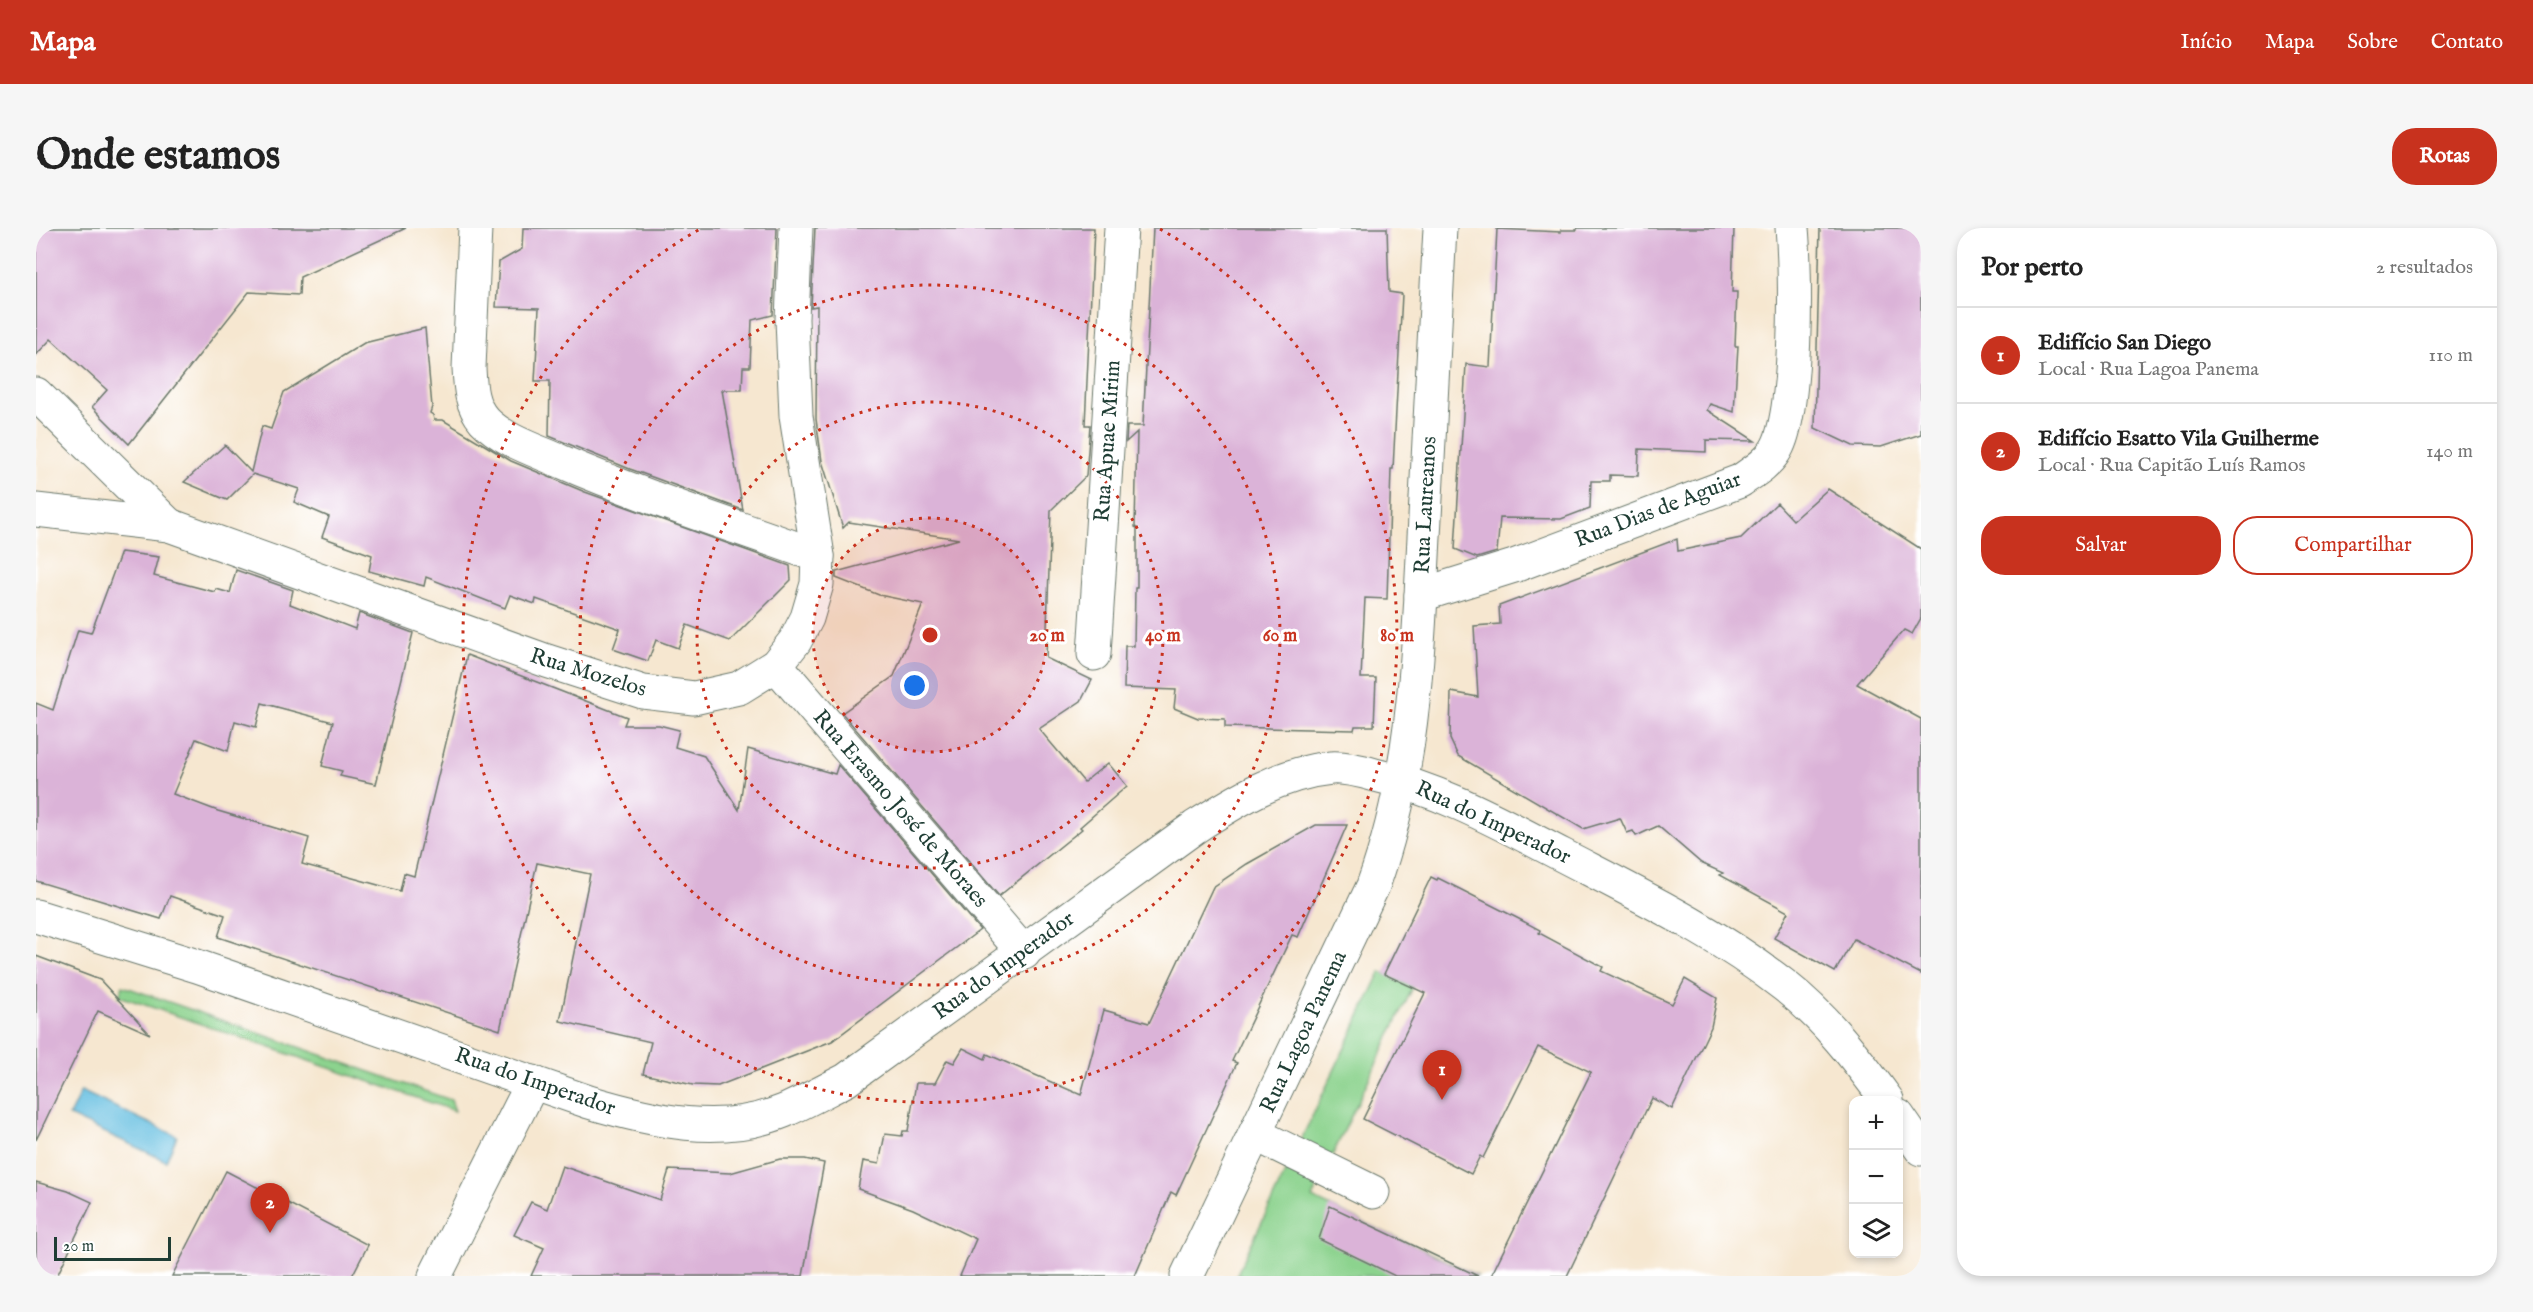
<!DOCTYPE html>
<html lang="pt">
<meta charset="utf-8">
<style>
:root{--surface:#fff;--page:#f6f6f6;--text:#222;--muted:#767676;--line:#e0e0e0;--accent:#c8321e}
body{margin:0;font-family:"IM FELL English",serif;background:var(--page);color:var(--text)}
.controls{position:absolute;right:18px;bottom:18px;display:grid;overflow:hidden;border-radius:12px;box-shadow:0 3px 9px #0003}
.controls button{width:54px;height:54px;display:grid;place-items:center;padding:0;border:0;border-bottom:2px solid var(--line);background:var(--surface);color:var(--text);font:30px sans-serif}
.scale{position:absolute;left:18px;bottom:15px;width:117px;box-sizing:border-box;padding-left:6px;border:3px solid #1f3d34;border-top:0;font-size:16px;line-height:21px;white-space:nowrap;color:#1f3d34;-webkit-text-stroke:4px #fff;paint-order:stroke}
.you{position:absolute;left:879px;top:458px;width:21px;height:21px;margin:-15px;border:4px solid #fff;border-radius:50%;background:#1a73e8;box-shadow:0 0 0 9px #1a73e833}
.badge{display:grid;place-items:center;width:39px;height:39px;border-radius:50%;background:var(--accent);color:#fff;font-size:20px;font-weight:700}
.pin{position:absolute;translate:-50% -50px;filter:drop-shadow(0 2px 3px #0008)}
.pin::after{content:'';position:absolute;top:32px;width:21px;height:18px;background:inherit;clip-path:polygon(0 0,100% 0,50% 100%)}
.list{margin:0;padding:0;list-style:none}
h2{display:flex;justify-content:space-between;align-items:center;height:78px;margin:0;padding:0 24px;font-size:26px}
h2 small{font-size:20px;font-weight:400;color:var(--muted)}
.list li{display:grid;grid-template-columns:39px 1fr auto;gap:18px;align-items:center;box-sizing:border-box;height:96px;padding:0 24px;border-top:2px solid var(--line)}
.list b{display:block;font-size:22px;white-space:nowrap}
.list p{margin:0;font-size:20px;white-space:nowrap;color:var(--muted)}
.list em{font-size:20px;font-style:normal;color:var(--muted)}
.actions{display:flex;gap:12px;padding:18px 24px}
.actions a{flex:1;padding:14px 0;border:2px solid var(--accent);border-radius:24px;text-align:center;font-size:21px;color:var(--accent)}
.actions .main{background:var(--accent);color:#fff}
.icon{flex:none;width:33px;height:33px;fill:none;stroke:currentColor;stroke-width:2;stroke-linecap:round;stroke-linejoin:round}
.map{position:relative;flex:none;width:1885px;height:1048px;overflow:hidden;border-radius:24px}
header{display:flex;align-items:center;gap:36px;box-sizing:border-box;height:84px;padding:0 30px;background:var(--accent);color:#fff}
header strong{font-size:28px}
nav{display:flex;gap:33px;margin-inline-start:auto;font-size:21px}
.intro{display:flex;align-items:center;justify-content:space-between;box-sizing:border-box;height:144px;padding:0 36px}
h1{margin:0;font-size:42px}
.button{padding:15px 27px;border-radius:24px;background:var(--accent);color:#fff;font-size:21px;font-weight:700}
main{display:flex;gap:36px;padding:0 36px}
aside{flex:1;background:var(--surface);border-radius:24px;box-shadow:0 3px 9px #0003}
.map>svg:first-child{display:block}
</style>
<header>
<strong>Mapa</strong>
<nav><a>Início</a><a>Mapa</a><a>Sobre</a><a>Contato</a></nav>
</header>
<div class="intro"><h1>Onde estamos</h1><a class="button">Rotas</a></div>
<main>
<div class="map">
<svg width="1885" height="1048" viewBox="0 0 1885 1048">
<rect width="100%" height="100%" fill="#fff"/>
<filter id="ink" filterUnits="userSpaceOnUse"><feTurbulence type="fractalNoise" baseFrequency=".0167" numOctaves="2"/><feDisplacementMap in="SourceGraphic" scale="12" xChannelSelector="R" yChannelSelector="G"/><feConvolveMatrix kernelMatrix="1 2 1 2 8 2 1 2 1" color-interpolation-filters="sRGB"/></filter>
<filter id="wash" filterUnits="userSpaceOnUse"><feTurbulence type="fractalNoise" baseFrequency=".008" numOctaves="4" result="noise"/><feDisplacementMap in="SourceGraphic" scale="24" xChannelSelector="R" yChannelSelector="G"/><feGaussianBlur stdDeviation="1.35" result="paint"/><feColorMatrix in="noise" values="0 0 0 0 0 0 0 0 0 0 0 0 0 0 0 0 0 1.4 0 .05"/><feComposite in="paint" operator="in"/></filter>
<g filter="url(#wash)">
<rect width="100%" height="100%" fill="#f6e7d0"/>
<g fill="#8cd38e" stroke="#568861" stroke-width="1.5">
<polygon points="1345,744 1377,759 1276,970 1442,1048 1200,1048"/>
<polygon points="87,758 415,872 419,883 83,768"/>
</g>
<polygon fill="#62bde0" stroke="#407d8a" stroke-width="1.5" points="45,863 141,908 130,933 33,888"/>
<g id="blocks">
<g fill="#dbb3d8">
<polygon points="0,0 370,0 264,49 263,67 213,64 93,216 56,179 71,162 15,111 0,127"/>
<polygon points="487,0 741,0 737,87 716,92 714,139 707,139 706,162 686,162 707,282 594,241 513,208 514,153 499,153 503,80 460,79 463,34 486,21"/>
<polygon points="779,0 1058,0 1049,197 1054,197 1050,248 1015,282 1010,430 1056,452 1045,473 1003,501 1048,554 1072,535 1091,558 1044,599 1046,601 963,668 806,485 858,448 887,376 843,367 800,350 800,344 923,311 813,294 807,300 786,233 780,191 781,78 775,79"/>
<polygon points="1117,0 1351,0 1353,64 1366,66 1357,241 1355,241 1351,371 1329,370 1325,450 1340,450 1338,498 1319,498 1318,502 1189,499 1189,491 1162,490 1138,480 1140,462 1088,460 1089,418 1098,418 1099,360 1101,360 1101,300 1099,299 1101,204 1090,214 1091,198 1107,198"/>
<polygon points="1541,0 1698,0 1696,64 1701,64 1699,118 1702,118 1698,184 1674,176 1671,182 1719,213 1670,212 1670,224 1603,221 1602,248 1574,247 1574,253 1555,253 1554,280 1525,291 1464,290 1461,324 1441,330 1419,321 1430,136 1454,139 1461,1 1525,4 1525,2 1541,2"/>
<polygon points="1784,0 1885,0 1885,206 1845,219 1817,218 1779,200"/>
<polygon points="389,100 396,179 394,185 397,187 398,192 407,192 475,233 549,264 754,338 755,352 694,413 651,397 642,420 620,412 612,433 577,421 584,401 500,371 499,376 474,367 469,380 390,349 388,358 333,343 336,327 286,309 293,289 258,274 263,261 217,246 191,272 148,254 189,217 215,244 226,198 235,201 248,164 328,115"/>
<polygon points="1792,261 1885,321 1885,390 1876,406 1868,402 1821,456 1885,491 1885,746 1818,711 1799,744 1738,710 1752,684 1684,647 1687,645 1665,635 1622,598 1600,608 1597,603 1591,605 1584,590 1547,601 1422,528 1414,511 1415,464 1442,469 1438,398 1464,396 1463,378 1641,311 1642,323 1705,310 1741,275 1757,292"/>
<polygon points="85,324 123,329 118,348 179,364 180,361 194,365 200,342 257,362 254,376 319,401 323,385 377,405 340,556 304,548 306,543 286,538 297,494 226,475 220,499 199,493 192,523 160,511 137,566 182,583 273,610 266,636 364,663 368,645 378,648 431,427 591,489 588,497 623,497 643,502 639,519 668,528 703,582 712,521 799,546 802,537 944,702 796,813 682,858 657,857 607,846 615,814 524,793 554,646 501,635 464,802 182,709 189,687 134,668 125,691 0,653 0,475 17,482 42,402 55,405"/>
<polygon points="1280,597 1311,597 1262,709 1256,707 1196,833 1201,835 1140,967 1135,964 1099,1048 924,1048 940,1011 877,981 822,961 827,933 843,936 849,906 866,908 867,903 872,903 880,855 899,855 911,832 918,835 927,820 949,831 951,826 1045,867 1068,782 1113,795 1177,659 1211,636"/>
<polygon points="1395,649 1401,652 1402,650 1481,690 1504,702 1503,705 1567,739 1565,743 1636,776 1649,751 1681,770 1675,799 1636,881 1616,870 1531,1048 1455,1048 1555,844 1502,819 1447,930 1444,928 1435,946 1327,891 1389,765 1348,746"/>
<polygon points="0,728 64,752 114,806 62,783 0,912"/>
<polygon points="744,931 769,931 788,935 767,1048 495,1048 508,1020 478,1007 495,974 511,981 526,938 624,972 633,942 694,945"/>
<polygon points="190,943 332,1017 316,1048 136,1048"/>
<polygon points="0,954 32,963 56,974 21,1048 0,1048"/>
<polygon points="1294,978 1442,1048 1359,1048 1283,1011"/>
</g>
</g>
</g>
<g filter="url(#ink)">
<use href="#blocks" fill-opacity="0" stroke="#6a786b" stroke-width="1.5"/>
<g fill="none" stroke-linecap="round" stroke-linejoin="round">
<g stroke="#6a786b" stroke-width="35">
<g id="minor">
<path d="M439,0l-6,140c1,20 2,37 15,52 19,20 51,30 76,41 84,36 172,64 258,95"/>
<polyline points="0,166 133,297"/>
<polyline points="0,282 133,297 511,433 607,464 658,470 703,460 740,437 759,413 771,390 781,356 782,328 760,188 756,91 760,0"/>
<path d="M1385,367l93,-29 226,-85c13,-9 27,-17 35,-30 23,-34 21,-179 17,-223"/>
<polyline points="1058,426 1085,0"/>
<polyline points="740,437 988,725"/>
<path d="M0,688l161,50 392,136c64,19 131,35 195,9 21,-9 42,-21 62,-31l349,-253c42,-27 85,-54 136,-59 14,-1 30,3 44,7 67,15 127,49 187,80 77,40 154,77 223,131 40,31 72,73 102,114"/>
<polyline points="1862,888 1885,921"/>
<polyline points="1219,906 1337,964"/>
<polyline points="399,1048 497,854"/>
<path d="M1151,1048l186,-390c41,-113 45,-231 51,-349 5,-103 10,-206 16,-309"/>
</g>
</g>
<use href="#minor" stroke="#fff" stroke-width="33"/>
</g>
</g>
<circle cx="894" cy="407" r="117" fill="#c8321e" fill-opacity=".12"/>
<g fill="none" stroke="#c8321e" stroke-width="3" stroke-dasharray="3 6">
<circle cx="894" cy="407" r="117"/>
<circle cx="894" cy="407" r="233"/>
<circle cx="894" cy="407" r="350"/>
<path d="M1124 1A467 467 0 1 1 664 1"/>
</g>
<g text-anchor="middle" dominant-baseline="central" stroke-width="6" stroke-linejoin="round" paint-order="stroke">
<g font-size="22" fill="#1f3d34" stroke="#fff">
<text transform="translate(1072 213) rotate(-86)">Rua Apuae Mirim</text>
<text transform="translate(1390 277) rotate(-87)">Rua Laureanos</text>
<text transform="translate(1622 282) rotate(-21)">Rua Dias de Aguiar</text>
<text transform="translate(552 445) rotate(17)">Rua Mozelos</text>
<text transform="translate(864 581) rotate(49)">Rua Erasmo José de Moraes</text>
<text transform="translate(1457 595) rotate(25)">Rua do Imperador</text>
<text transform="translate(968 738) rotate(-36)">Rua do Imperador</text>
<text transform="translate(1268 804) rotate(-65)">Rua Lagoa Panema</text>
<text transform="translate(499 854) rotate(19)">Rua do Imperador</text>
</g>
</g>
<circle cx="894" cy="407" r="9" fill="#c8321e" stroke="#fff" stroke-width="3"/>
<g font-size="18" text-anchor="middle" font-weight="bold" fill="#c8321e" stroke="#fff" stroke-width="6" stroke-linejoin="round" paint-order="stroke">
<text x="1011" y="413">20 m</text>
<text x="1127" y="413">40 m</text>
<text x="1244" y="413">60 m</text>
<text x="1361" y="413">80 m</text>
</g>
</svg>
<div class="controls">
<button>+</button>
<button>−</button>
<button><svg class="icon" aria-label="layers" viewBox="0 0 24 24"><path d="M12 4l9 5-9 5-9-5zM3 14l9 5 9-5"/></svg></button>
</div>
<div class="scale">20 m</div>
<div class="you"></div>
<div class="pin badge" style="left:1406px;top:872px">1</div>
<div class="pin badge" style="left:234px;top:1005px">2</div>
</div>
<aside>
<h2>Por perto<small>2 resultados</small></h2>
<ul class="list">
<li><span class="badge">1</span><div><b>Edifício San Diego</b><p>Local · Rua Lagoa Panema</p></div><em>110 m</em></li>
<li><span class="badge">2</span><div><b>Edifício Esatto Vila Guilherme</b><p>Local · Rua Capitão Luís Ramos</p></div><em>140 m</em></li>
</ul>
<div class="actions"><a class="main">Salvar</a><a>Compartilhar</a></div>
</aside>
</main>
